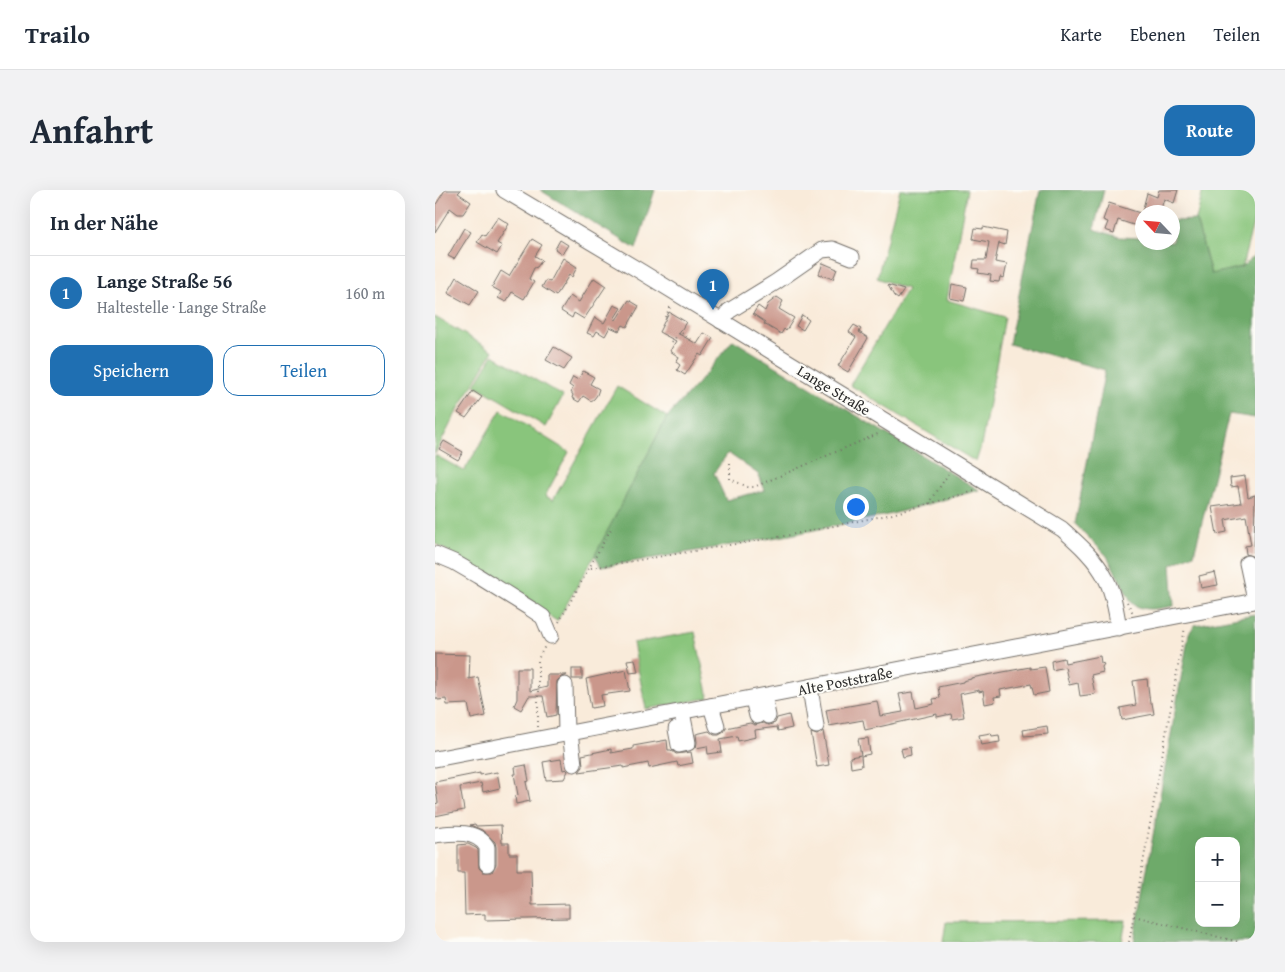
<!DOCTYPE html>
<html lang="de">
<meta charset="utf-8">
<style>
:root{--surface:#fff;--page:#f2f2f3;--text:#1f2937;--muted:#747a83;--line:#e0e1e3;--accent:#1f6fb2}
body{margin:0;font-family:"Gentium Book Plus",serif;background:var(--page);color:var(--text)}
.controls{position:absolute;right:15px;bottom:15px;display:grid;overflow:hidden;border-radius:10px;box-shadow:0 5px 20px #0002}
.controls button{width:45px;height:45px;display:grid;place-items:center;padding:0;border:0;border-bottom:1px solid var(--line);background:var(--surface);color:var(--text);font:25px sans-serif}
.compass{position:absolute;left:700px;top:15px;width:45px;height:45px;border-radius:50%;background:var(--surface);box-shadow:0 5px 20px #0002;rotate:296deg}
.you{position:absolute;left:420px;top:316px;width:18px;height:18px;margin:-12px;border:4px solid #fff;border-radius:50%;background:#1a73e8;box-shadow:0 0 0 8px #1a73e833}
.badge{display:grid;place-items:center;width:32px;height:32px;border-radius:50%;background:var(--accent);color:#fff;font-size:16px;font-weight:700}
.pin{position:absolute;translate:-50% -41px;filter:drop-shadow(0 1px 2px #0008)}
.pin::after{content:'';position:absolute;top:26px;width:18px;height:15px;background:inherit;clip-path:polygon(0 0,100% 0,50% 100%)}
.list{margin:0;padding:0;list-style:none}
h2{display:flex;justify-content:space-between;align-items:center;height:65px;margin:0;padding:0 20px;font-size:21px}
h2 small{font-size:16px;font-weight:400;color:var(--muted)}
.list li{display:grid;grid-template-columns:32px 1fr auto;gap:15px;align-items:center;box-sizing:border-box;height:75px;padding:0 20px;border-top:1px solid var(--line)}
.list b{display:block;font-size:19px;white-space:nowrap}
.list p{margin:0;font-size:16px;white-space:nowrap;color:var(--muted)}
.list em{font-size:16px;font-style:normal;color:var(--muted)}
.actions{display:flex;gap:10px;padding:15px 20px}
.actions a{flex:1;padding:11px 0;border:1px solid var(--accent);border-radius:15px;text-align:center;font-size:18px;color:var(--accent)}
.actions .main{background:var(--accent);color:#fff}
.map{position:relative;flex:none;width:820px;height:752px;overflow:hidden;border-radius:15px}
header{display:flex;align-items:center;gap:30px;box-sizing:border-box;height:70px;padding:0 25px;background:var(--surface);border-bottom:1px solid var(--line)}
header strong{font-size:24px}
nav{display:flex;gap:28px;margin-inline-start:auto;font-size:18px}
.intro{display:flex;align-items:center;justify-content:space-between;box-sizing:border-box;height:120px;padding:0 30px}
h1{margin:0;font-size:35px}
.button{padding:12px 22px;border-radius:15px;background:var(--accent);color:#fff;font-size:18px;font-weight:700}
main{display:flex;gap:30px;padding:0 30px}
aside{flex:1;background:var(--surface);border-radius:15px;box-shadow:0 5px 20px #0002}
.map>svg:first-child{display:block}
</style>
<header>
<strong>Trailo</strong>
<nav><a>Karte</a><a>Ebenen</a><a>Teilen</a></nav>
</header>
<div class="intro"><h1>Anfahrt</h1><a class="button">Route</a></div>
<main>
<aside>
<h2>In der Nähe<small></small></h2>
<ul class="list">
<li><span class="badge">1</span><div><b>Lange Straße 56</b><p>Haltestelle · Lange Straße</p></div><em>160 m</em></li>
</ul>
<div class="actions"><a class="main">Speichern</a><a>Teilen</a></div>
</aside>
<div class="map">
<svg width="820" height="752" viewBox="0 0 820 752">
<rect width="100%" height="100%" fill="#fdfcf7"/>
<filter id="ink" filterUnits="userSpaceOnUse"><feTurbulence type="fractalNoise" baseFrequency=".02" numOctaves="2"/><feDisplacementMap in="SourceGraphic" scale="10" xChannelSelector="R" yChannelSelector="G"/><feConvolveMatrix kernelMatrix="1 2 1 2 8 2 1 2 1" color-interpolation-filters="sRGB"/></filter>
<filter id="wash" filterUnits="userSpaceOnUse"><feTurbulence type="fractalNoise" baseFrequency=".0096" numOctaves="4" result="noise"/><feDisplacementMap in="SourceGraphic" scale="20" xChannelSelector="R" yChannelSelector="G"/><feGaussianBlur stdDeviation="1.12" result="paint"/><feColorMatrix in="noise" values="0 0 0 0 0 0 0 0 0 0 0 0 0 0 0 0 0 1.4 0 .05"/><feComposite in="paint" operator="in"/></filter>
<g filter="url(#wash)">
<rect width="100%" height="100%" fill="#f9ebda"/>
<g fill="#89c57b" stroke="#5a7853">
<polygon points="465,0 532,0 512,110 570,127 546,256 541,272 415,195 472,99 442,88"/>
<polygon points="768,0 820,0 820,25 807,77 776,84 761,30"/>
<polygon points="0,127 58,161 21,223 0,264"/>
<polygon points="58,165 128,206 111,237 40,195"/>
<polygon points="182,196 232,227 160,365 122,431 0,353 0,265 29,281 66,220 134,262 110,306 118,310"/>
<polygon points="260,442 274,508 211,519 198,453"/>
<polygon points="691,731 687,752 508,752 511,732"/>
</g>
<g fill="#6eaa6b" stroke="#4c6a4b" fill-rule="evenodd">
<polygon points="105,0 220,0 201,59"/>
<path d="M605,0h64l-10,39 25,8 23,1 1,4h30v-21l23,-1 15,54 31,-7 13,-13v164l-26,-4 -35,140 -23,11 3,41c-14,2 -30,7 -42,-3l-25,-47 -32,-32 30,-154 -96,-26z"/>
<path d="M298,150l216,132 30,18 -87,24 -102,21 -189,32 -6,-12 72,-138 31,-34zM293,263l30,21 7,16 -39,10 -12,-27z"/>
<path d="M820,424v328h-121l55,-309 6,-8zM764,651h37v82h-37z"/>
</g>
<g id="blocks">
<g fill="#ca978b">
<polygon points="10,0 26,0 23,3 36,12 28,24 23,24 15,18 0,42 0,16"/>
<polygon points="724,0 743,0 739,13 729,9 725,22 707,22 712,3 722,7"/>
<polygon points="674,13 708,24 708,38 683,30 679,43 670,40 673,32 668,30"/>
<polygon points="63,27 74,34 62,53 67,56 62,64 42,52 47,44 50,46"/>
<polygon points="548,37 572,42 570,55 564,53 560,72 572,74 569,88 565,87 564,92 555,91 556,85 543,83 544,79 538,78 539,70 551,70 554,52 538,49 540,38 548,39"/>
<polygon points="29,38 36,42 19,69 13,66"/>
<polygon points="97,49 107,55 100,66 107,70 102,77 99,78 94,89 99,92 89,109 77,102 71,112 63,108 66,102 57,97 66,81 74,86"/>
<polygon points="125,50 133,55 127,64 120,59"/>
<polygon points="128,68 142,77 137,87 134,85 121,106 107,97 111,90 115,92"/>
<polygon points="388,73 402,79 398,89 384,84"/>
<polygon points="22,87 44,101 35,115 13,103"/>
<polygon points="159,88 171,96 149,129 139,123 137,128 126,121 135,106 144,112"/>
<polygon points="517,94 532,97 529,111 515,108"/>
<polygon points="453,95 469,100 463,109 459,106"/>
<polygon points="342,107 348,111 344,119 359,128 351,141 349,139 346,144 329,134 330,132 318,124 323,116 330,121 333,114"/>
<polygon points="194,110 204,116 192,137 188,135 184,141 175,137 170,146 162,141 159,146 152,143 160,127 169,133 179,115 186,118 179,129 181,130"/>
<polygon points="234,122 251,132 244,144 262,154 269,143 278,148 267,166 264,164 250,185 242,180 245,175 241,172 244,167 235,161 241,151 224,142"/>
<polygon points="367,125 374,130 368,140 361,136"/>
<polygon points="419,135 426,139 424,142 433,148 413,182 403,176 421,147 414,142"/>
<polygon points="119,157 137,168 129,180 111,170"/>
<polygon points="148,181 159,187 155,194 164,199 162,205 159,209 156,211 148,206 144,212 137,208 138,205 136,202 138,198 134,195 138,187 143,190"/>
<polygon points="38,201 47,207 31,228 23,223"/>
<polygon points="9,251 28,262 23,270 4,259"/>
<polygon points="810,286 813,307 820,305 819,367 811,364 810,356 816,355 811,326 790,330 792,342 782,344 777,317 806,313 803,296 796,297 795,288"/>
<polygon points="780,382 783,395 766,398 764,386"/>
<polygon points="0,464 35,465 34,489 43,487 51,526 36,529 33,514 12,515 11,509 3,510 2,508 0,508"/>
<polygon points="665,466 666,473 669,474 667,477 668,482 656,485 660,504 645,506 643,493 634,495 630,477 617,480 616,471 629,468 630,473"/>
<polygon points="200,469 203,482 195,483 192,470"/>
<polygon points="595,477 595,479 610,477 614,502 599,505 596,494 565,500 566,506 559,507 560,512 550,514 548,501 544,502 544,500 525,504 529,527 517,529 516,524 502,527 502,524 430,540 428,530 394,536 391,520 442,511 445,526 468,522 464,504 478,502 481,518 499,514 498,509 505,508 503,497 528,492 528,491 536,489 536,488"/>
<polygon points="82,478 95,478 95,501 112,497 112,485 132,485 126,487 122,491 121,525 112,527 108,506 94,506 86,520 79,516 82,509"/>
<rect x="137" y="479" width="10" height="10"/>
<polygon points="191,480 195,501 166,505 168,516 156,518 151,489"/>
<polygon points="712,489 715,513 717,513 719,524 687,530 685,518 701,515 698,491"/>
<polygon points="354,525 357,538 343,541 342,537 320,540 321,547 303,551 302,546 285,549 287,562 273,564 272,556 261,558 262,552 261,544 274,541 279,545 284,545 289,542 291,538 315,533 320,535 328,533 334,535 340,533 342,528"/>
<polygon points="612,536 613,544 589,546 588,540"/>
<polygon points="388,541 394,575 382,577 376,543 382,545"/>
<polygon points="556,543 557,546 564,545 565,552 546,555 544,545"/>
<polygon points="433,548 435,564 426,566 427,576 416,578 415,567 426,565 423,549"/>
<polygon points="232,550 233,560 236,560 241,564 256,562 258,573 243,576 242,572 214,578 213,573 188,578 188,576 144,582 148,577 147,565 176,559 176,563 198,559 198,556"/>
<polygon points="475,557 476,565 468,567 466,559"/>
<polygon points="126,569 128,580 131,579 133,581 129,589 111,590 108,572"/>
<polygon points="91,575 94,591 91,592 95,611 81,614 80,606 83,605 79,584 81,584 80,577"/>
<polygon points="62,582 65,598 48,602 46,593 25,597 29,620 0,626 0,614 3,613 0,592 45,583 45,585"/>
<polygon points="40,634 41,636 66,635 67,653 74,653 74,664 82,664 82,680 96,680 97,715 134,714 134,728 50,730 50,724 30,725 29,683 23,683 23,655 33,654 41,658 43,660 44,678 48,682 57,682 61,674 61,657 60,652 47,640 35,635"/>
</g>
</g>
</g>
<g filter="url(#ink)">
<use href="#blocks" fill-opacity="0" stroke="#736e68" stroke-width="1"/>
<g fill="none" stroke-linecap="round" stroke-linejoin="round">
<g stroke="#736e68" stroke-width="17">
<g id="minor">
<path d="M69,0l136,81 422,258c17,15 34,30 44,50 8,15 10,33 13,49"/>
<polyline points="286,131 294,121 341,92 387,60 397,59 417,67"/>
<polyline points="0,364 19,372 43,386 96,419 108,427 116,446"/>
<polyline points="812,373 820,410"/>
<polyline points="130,495 131,544"/>
<polyline points="375,498 381,536"/>
<polyline points="329,506 333,526"/>
<polyline points="318,509 322,526"/>
<polyline points="276,516 282,536"/>
<polyline points="247,522 253,553 244,555 241,539 250,538"/>
<polyline points="135,543 139,574"/>
<polyline points="0,569 820,411"/>
<path d="M0,645c17,-2 41,-6 52,12v17"/>
</g>
</g>
<g stroke="#736e68" stroke-width="2" stroke-dasharray="1 4" stroke-linecap="butt">
<polyline points="230,127 236,116"/>
<polyline points="237,152 245,142 259,151"/>
<polyline points="295,273 295,289 313,297 319,297 445,243"/>
<polyline points="494,314 513,284"/>
<polyline points="156,378 355,345 457,324 540,301"/>
<polyline points="692,412 698,423"/>
<polyline points="124,432 177,337"/>
<polyline points="103,537 103,469 110,456"/>
<polyline points="699,726 804,752"/>
<polyline points="694,752 750,437"/>
</g>
<use href="#minor" stroke="#fff" stroke-width="15"/>
</g>
</g>
<g text-anchor="middle" dominant-baseline="central" stroke-width="4" stroke-linejoin="round" paint-order="stroke">
<g font-size="15" fill="#2b2b2b" stroke="#fdfcf7">
<text transform="translate(399 200) rotate(31)">Lange Straße</text>
<text transform="translate(410 491) rotate(-11)">Alte Poststraße</text>
</g>
</g>
</svg>
<div class="controls">
<button>+</button>
<button>−</button>
</div>
<svg class="compass" viewBox="-18 -18 36 36"><path d="M0-13l5 13h-10z" fill="#e53935"/><path d="M0 13l5-13h-10z" fill="#747a83"/></svg>
<div class="you"></div>
<div class="pin badge" style="left:278px;top:120px">1</div>
</div>
</main>
